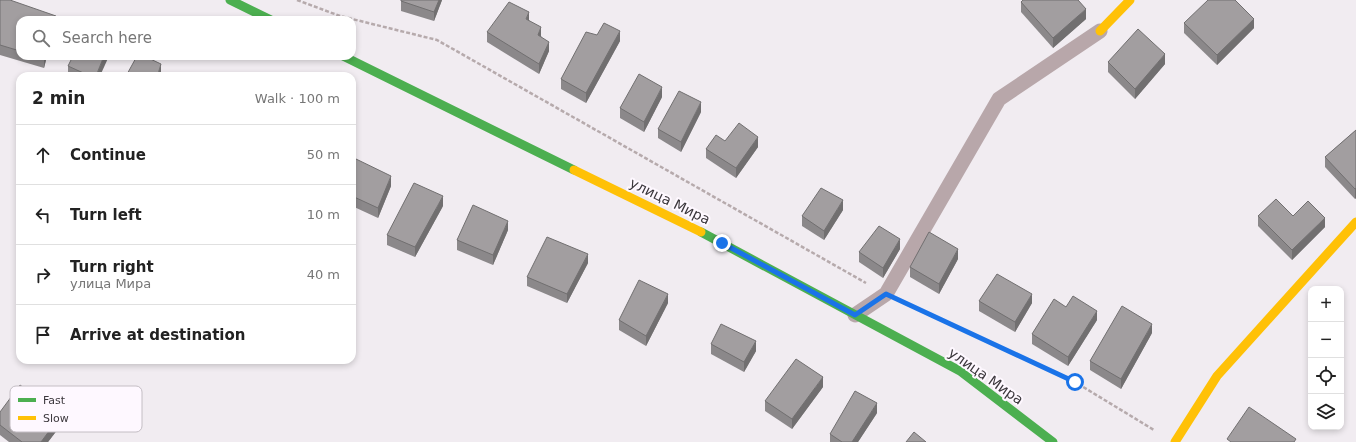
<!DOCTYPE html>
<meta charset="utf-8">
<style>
:root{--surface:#fff;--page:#f2f2f2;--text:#222;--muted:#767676;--line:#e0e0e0}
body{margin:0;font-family:"DejaVu Sans",sans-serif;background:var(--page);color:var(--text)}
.controls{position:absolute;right:12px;bottom:12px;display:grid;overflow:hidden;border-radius:8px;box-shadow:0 2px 6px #0003}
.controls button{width:36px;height:36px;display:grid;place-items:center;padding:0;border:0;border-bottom:1px solid var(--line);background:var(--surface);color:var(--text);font:20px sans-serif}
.stop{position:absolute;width:12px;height:12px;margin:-9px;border:3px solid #1a73e8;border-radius:50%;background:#fff}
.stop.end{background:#1a73e8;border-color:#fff;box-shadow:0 1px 4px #0008}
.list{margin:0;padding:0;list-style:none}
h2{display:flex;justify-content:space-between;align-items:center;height:52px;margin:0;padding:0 16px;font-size:17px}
h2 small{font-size:13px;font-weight:400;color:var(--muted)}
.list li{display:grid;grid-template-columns:26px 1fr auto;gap:12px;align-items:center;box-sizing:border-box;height:60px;padding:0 16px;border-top:1px solid var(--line)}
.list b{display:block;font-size:15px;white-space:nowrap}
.list p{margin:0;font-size:13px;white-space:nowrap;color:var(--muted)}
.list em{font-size:13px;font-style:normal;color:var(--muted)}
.icon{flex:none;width:22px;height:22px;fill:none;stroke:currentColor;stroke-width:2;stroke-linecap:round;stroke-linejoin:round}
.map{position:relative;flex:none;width:1356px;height:442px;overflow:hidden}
.search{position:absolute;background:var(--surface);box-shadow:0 2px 6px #0003;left:16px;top:16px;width:340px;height:44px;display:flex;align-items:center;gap:10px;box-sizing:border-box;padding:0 14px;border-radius:12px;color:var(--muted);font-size:15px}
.panel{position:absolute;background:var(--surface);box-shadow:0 2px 6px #0003;left:16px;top:72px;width:340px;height:292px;border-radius:12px}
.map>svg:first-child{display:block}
</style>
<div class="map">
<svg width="1356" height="442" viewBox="0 0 1356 442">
<rect width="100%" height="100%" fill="#f1ecf1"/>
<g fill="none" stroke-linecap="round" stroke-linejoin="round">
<g stroke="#b6aaac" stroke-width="2.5" stroke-dasharray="4 2" stroke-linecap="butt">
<polyline points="297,0 340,16 437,40 866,283"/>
<polyline points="904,303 1075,382 1154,430"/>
</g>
<polyline stroke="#b8a7aa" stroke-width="15" points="855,315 886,294 999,99 1100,31"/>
<g stroke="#4caf50" stroke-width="9">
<polyline points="230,0 271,20"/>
<polyline points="343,56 574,170"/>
<polyline points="701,232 960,371 1053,442"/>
</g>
<g stroke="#ffc107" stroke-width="9">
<polyline points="1100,31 1130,0"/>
<polyline points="574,170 701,232"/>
<polyline points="1175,442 1217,376 1356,222"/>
</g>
</g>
<g fill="#8b888a">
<polygon points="0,0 56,20 20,20 20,56 47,56 44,68 0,55"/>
<polygon points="401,0 442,0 434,21 401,11"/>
<polygon points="1021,2 1086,19 1053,48 1021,12"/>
<polygon points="529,20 541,36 549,51 539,74 487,42 487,32"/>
<polygon points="1184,23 1254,28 1217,65 1184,33"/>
<polygon points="597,35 620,41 586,103 561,89 561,79"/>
<polygon points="1108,62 1165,64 1135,99 1108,72"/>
<polygon points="68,66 100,76 68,76"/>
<polygon points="662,97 644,132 620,118 620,108"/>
<polygon points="701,112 681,152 658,138 658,129"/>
<polygon points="1356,130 1356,198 1355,199 1325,167 1325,157"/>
<polygon points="725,141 758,147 736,178 706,158 706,149"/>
<polygon points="352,167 391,186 378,218 352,206"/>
<polygon points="443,206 415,257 387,245 387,235"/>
<polygon points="843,210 824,240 802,226 802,216"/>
<polygon points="1258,216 1293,216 1325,227 1292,260 1258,226"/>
<polygon points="508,230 493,265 457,250 457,240"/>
<polygon points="900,249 883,278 859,262 859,252"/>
<polygon points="958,259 939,294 910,277 910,267"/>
<polygon points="588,263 567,303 527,286 527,277"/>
<polygon points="979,301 1032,303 1015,332 979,311"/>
<polygon points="668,303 646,346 619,330 619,320"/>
<polygon points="1097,320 1068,366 1032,344 1032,334"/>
<polygon points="1152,333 1121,389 1090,370 1090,361"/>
<polygon points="711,344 756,351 744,372 711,354"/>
<polygon points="823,387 792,429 765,411 765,401"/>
<polygon points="0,412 61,425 48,442 9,442 0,435"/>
<polygon points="877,413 858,442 830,442 830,434"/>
</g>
<g fill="#716f70">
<polygon points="439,0 442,0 434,21 434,12"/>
<polygon points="1086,9 1086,19 1053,48 1053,38"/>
<polygon points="529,12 529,22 526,19"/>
<polygon points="1254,19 1254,28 1217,65 1217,55"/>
<polygon points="541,27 541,37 538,35"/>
<polygon points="620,31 620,41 586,103 586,93"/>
<polygon points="549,42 549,51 539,74 539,64"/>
<polygon points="1165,54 1165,64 1135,99 1135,89"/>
<polygon points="45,56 47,56 44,68 44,59"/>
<polygon points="104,56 109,56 100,76 96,76"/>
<polygon points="161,64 161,74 160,76 158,74"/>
<polygon points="662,87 662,97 644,132 644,122"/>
<polygon points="701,102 701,112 681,152 681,142"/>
<polygon points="758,137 758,147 736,178 736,168"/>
<polygon points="391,176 391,186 378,218 378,208"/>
<polygon points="1356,188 1356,198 1355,199 1355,189"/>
<polygon points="443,196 443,206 415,257 415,247"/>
<polygon points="843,200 843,210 824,240 824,231"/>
<polygon points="1325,218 1325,227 1292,260 1292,250"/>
<polygon points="508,221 508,230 493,265 493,255"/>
<polygon points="900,239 900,249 883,278 883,268"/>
<polygon points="958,249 958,259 939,294 939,284"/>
<polygon points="588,254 588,263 567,303 567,294"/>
<polygon points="668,294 668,303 646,346 646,336"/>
<polygon points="1032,294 1032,303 1015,332 1015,322"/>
<polygon points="1097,311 1097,320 1068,366 1068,357"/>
<polygon points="1152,324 1152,333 1121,389 1121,379"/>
<polygon points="756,341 756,351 744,372 744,362"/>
<polygon points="823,377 823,387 792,429 792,419"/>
<polygon points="877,403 877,413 858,442 852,442"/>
<polygon points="61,415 61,425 48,442 41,442"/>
</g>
<g fill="#a29ea0" stroke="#716f70">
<polygon points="0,0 10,0 56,16 55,20 20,20 20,51 0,45"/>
<polygon points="401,0 439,0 434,12 401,1"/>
<polygon points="1023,0 1078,0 1086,9 1053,38 1021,2"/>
<polygon points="1208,0 1235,0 1254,19 1217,55 1184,23"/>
<polygon points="509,2 529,12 526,19 541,27 538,35 549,42 539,64 487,32"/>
<polygon points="604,23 620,31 586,93 561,79 586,32 597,35"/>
<polygon points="1138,29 1165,54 1135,89 1108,62"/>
<polygon points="36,56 45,56 44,59"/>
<polygon points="73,56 104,56 96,76 90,76 68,66"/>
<polygon points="137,56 144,56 161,64 158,74 161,76 126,76"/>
<polygon points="639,74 662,87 644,122 620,108"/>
<polygon points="679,91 701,102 681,142 658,129"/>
<polygon points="739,123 758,137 736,168 706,149 716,135 725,141"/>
<polygon points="1356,130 1356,188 1355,189 1325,157"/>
<polygon points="356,159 391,176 378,208 352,196 352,167"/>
<polygon points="414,183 443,196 415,247 387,235"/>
<polygon points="821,188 843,200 824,231 802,216"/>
<polygon points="1276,199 1293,216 1308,201 1325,218 1292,250 1258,216"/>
<polygon points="473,205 508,221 493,255 457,240"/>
<polygon points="879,226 900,239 883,268 859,252"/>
<polygon points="929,232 958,249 939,284 910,267"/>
<polygon points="547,237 588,254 567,294 527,277"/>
<polygon points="997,274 1032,294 1015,322 979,301"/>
<polygon points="639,280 668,294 646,336 619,320"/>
<polygon points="1073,296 1097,311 1068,357 1032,334 1054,299 1066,307"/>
<polygon points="1122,306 1152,324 1121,379 1090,361"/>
<polygon points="721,324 756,341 744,362 711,344"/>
<polygon points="796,359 823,377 792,419 765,401"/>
<polygon points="20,385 61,415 41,442 22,442 0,425 0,412"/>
<polygon points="855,391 877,403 852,442 842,442 830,434"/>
<polygon points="1249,407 1296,439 1294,442 1231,442 1227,439"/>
<polygon points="914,432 926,442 906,442"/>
</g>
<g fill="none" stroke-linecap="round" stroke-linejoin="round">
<polyline stroke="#1a73e8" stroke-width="5" points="722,243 855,315 886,294 1075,382"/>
</g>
<g text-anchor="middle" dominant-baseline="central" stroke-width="4" stroke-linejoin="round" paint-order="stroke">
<g font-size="14" fill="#3b373c" stroke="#fef8ff">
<text transform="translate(670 201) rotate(26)">улица Мира</text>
<text transform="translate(986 376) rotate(35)">улица Мира</text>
</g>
</g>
<rect x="10" y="386" width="132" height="46" rx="6" fill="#fef8ff" stroke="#c4bec4" stroke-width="1"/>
<rect x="18" y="398" width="18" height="4" fill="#4caf50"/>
<rect x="18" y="416" width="18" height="4" fill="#ffc107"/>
<g font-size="11" fill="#3b373c">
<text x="43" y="404">Fast</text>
<text x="43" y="422">Slow</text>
</g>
</svg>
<div class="controls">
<button>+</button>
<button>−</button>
<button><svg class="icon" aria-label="locate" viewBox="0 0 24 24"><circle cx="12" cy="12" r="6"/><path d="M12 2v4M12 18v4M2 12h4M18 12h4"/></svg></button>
<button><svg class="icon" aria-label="layers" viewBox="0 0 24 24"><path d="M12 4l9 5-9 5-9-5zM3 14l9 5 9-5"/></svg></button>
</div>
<div class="stop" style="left:1075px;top:382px"></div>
<div class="stop end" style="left:722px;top:243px"></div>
<div class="search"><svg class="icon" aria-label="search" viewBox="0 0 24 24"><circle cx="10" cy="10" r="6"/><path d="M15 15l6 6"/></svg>Search here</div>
<section class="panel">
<h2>2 min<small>Walk · 100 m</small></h2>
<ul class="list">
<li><svg class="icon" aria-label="ahead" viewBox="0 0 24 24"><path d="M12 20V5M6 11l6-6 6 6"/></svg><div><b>Continue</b></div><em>50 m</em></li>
<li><svg class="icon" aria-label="left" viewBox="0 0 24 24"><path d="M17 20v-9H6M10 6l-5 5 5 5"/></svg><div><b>Turn left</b></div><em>10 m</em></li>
<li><svg class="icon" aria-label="right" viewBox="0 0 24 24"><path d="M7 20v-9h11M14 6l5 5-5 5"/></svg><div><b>Turn right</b><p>улица Мира</p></div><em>40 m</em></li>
<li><svg class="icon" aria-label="arrive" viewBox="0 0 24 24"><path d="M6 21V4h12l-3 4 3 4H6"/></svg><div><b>Arrive at destination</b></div></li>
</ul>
</section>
</div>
